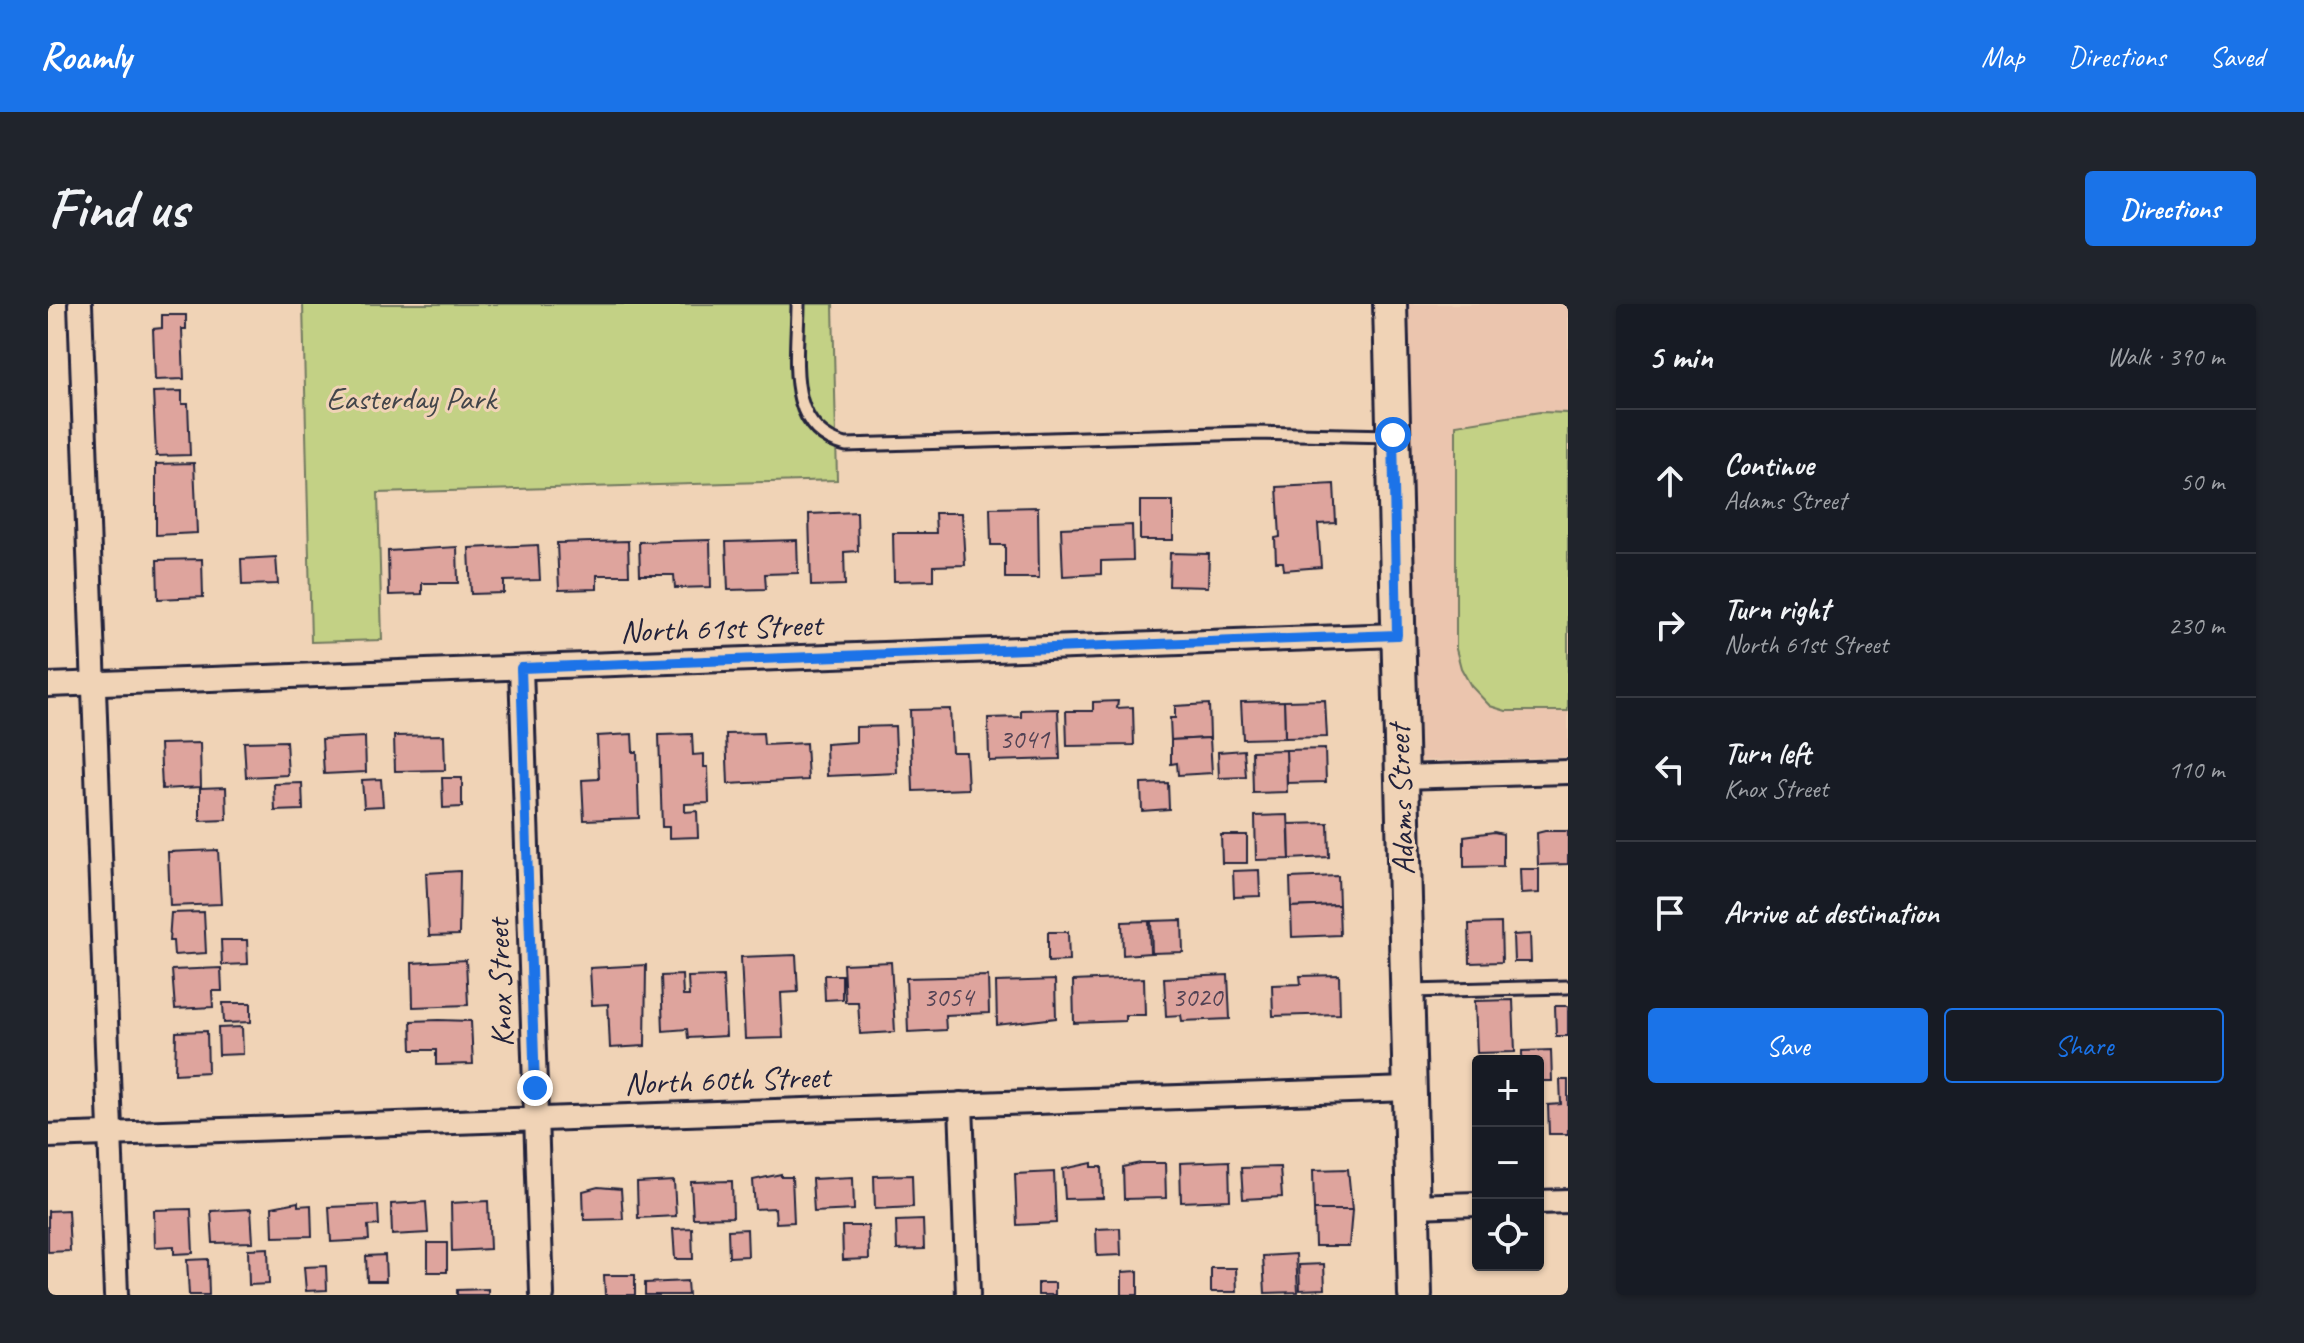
<!DOCTYPE html>
<meta charset="utf-8">
<style>
:root{--surface:#171b24;--page:#20242c;--text:#f1f3f6;--muted:#9ea1a6;--line:#363941;--accent:#1a73e8}
body{margin:0;font-family:Caveat,sans-serif;background:var(--page);color:var(--text)}
.controls{position:absolute;right:24px;bottom:24px;display:grid;overflow:hidden;border-radius:8px;box-shadow:0 2px 6px #0004}
.controls button{width:72px;height:72px;display:grid;place-items:center;padding:0;border:0;border-bottom:2px solid var(--line);background:var(--surface);color:var(--text);font:40px sans-serif}
.stop{position:absolute;width:24px;height:24px;margin:-18px;border:6px solid #1a73e8;border-radius:50%;background:#fff}
.stop.end{background:#1a73e8;border-color:#fff;box-shadow:0 2px 8px #0008}
.list{margin:0;padding:0;list-style:none}
h2{display:flex;justify-content:space-between;align-items:center;height:104px;margin:0;padding:0 32px;font-size:34px}
h2 small{font-size:26px;font-weight:400;color:var(--muted)}
.list li{display:grid;grid-template-columns:52px 1fr auto;gap:24px;align-items:center;box-sizing:border-box;height:144px;padding:0 32px;border-top:2px solid var(--line)}
.list b{display:block;font-size:30px;white-space:nowrap}
.list p{margin:0;font-size:26px;white-space:nowrap;color:var(--muted)}
.list em{font-size:26px;font-style:normal;color:var(--muted)}
.actions{display:flex;gap:16px;padding:24px 32px}
.actions a{flex:1;padding:18px 0;border:2px solid var(--accent);border-radius:8px;text-align:center;font-size:28px;color:var(--accent)}
.actions .main{background:var(--accent);color:#fff}
.icon{flex:none;width:44px;height:44px;fill:none;stroke:currentColor;stroke-width:2;stroke-linecap:round;stroke-linejoin:round}
.map{position:relative;flex:none;width:1520px;height:991px;overflow:hidden;border-radius:8px}
header{display:flex;align-items:center;gap:48px;box-sizing:border-box;height:112px;padding:0 40px;background:var(--accent);color:#fff}
header strong{font-size:38px}
nav{display:flex;gap:44px;margin-inline-start:auto;font-size:28px}
.intro{display:flex;align-items:center;justify-content:space-between;box-sizing:border-box;height:192px;padding:0 48px}
h1{margin:0;font-size:56px}
.button{padding:20px 36px;border-radius:8px;background:var(--accent);color:#fff;font-size:28px;font-weight:700}
main{display:flex;gap:48px;padding:0 48px}
aside{flex:1;background:var(--surface);border-radius:8px;box-shadow:0 2px 6px #0004}
.map>svg:first-child{display:block}
</style>
<header>
<strong>Roamly</strong>
<nav><a>Map</a><a>Directions</a><a>Saved</a></nav>
</header>
<div class="intro"><h1>Find us</h1><a class="button">Directions</a></div>
<main>
<div class="map">
<svg width="1520" height="991" viewBox="0 0 1520 991">
<rect width="100%" height="100%" fill="#f0d3b6"/>
<filter id="ink" filterUnits="userSpaceOnUse"><feTurbulence type="fractalNoise" baseFrequency=".0125" numOctaves="2"/><feDisplacementMap in="SourceGraphic" scale="16" xChannelSelector="R" yChannelSelector="G"/><feConvolveMatrix kernelMatrix="1 2 1 2 8 2 1 2 1" color-interpolation-filters="sRGB"/></filter>
<g filter="url(#ink)">
<polygon fill="#ebc5ae" points="1359,0 1520,0 1520,453 1373,457"/>
<g fill="#c3d185" stroke="#727a60" stroke-width="2">
<polygon points="255,0 785,0 789,176 330,189 334,336 263,338"/>
<polygon points="1492,108 1520,109 1520,407 1458,407 1442,402 1423,382 1413,364 1408,345 1408,121"/>
</g>
<g fill="#dea49d" stroke="#22223b" stroke-width="2">
<polygon points="114,11 138,11 138,25 134,25 136,75 107,76 105,25 114,24"/>
<polygon points="134,87 134,100 140,100 142,151 108,152 105,88"/>
<polygon points="146,159 149,229 108,231 108,160"/>
<polygon points="1286,180 1288,219 1270,220 1273,263 1236,266 1235,258 1228,258 1227,234 1232,233 1229,183"/>
<rect x="1092" y="197" width="33" height="39"/>
<polygon points="990,203 991,274 957,274 957,241 943,241 942,204"/>
<polygon points="809,208 810,247 796,248 797,281 763,282 761,210"/>
<polygon points="887,209 914,209 917,261 885,262 885,276 846,277 845,229 888,229"/>
<polygon points="1084,221 1085,256 1053,257 1053,270 1015,272 1013,224"/>
<polygon points="662,236 663,283 627,284 626,271 592,271 591,238"/>
<polygon points="749,236 750,269 717,270 718,285 680,286 678,238"/>
<polygon points="580,237 581,271 549,271 549,285 511,286 509,239"/>
<polygon points="490,241 492,276 456,277 456,289 423,290 421,244"/>
<polygon points="409,243 410,279 374,279 374,290 341,291 340,247"/>
<polygon points="1122,249 1161,250 1160,283 1121,282"/>
<polygon points="228,253 230,280 194,281 193,255"/>
<polygon points="154,255 155,293 110,295 109,256"/>
<polygon points="1277,396 1279,433 1237,434 1236,397"/>
<polygon points="1070,397 1069,404 1085,403 1086,441 1019,442 1018,407 1045,407 1045,398"/>
<polygon points="1236,397 1237,434 1195,435 1193,398"/>
<polygon points="1161,400 1162,434 1123,436 1122,414 1127,414 1127,402"/>
<polygon points="902,405 904,448 918,448 920,485 865,487 862,406"/>
<polygon points="1010,405 1012,455 941,457 940,414 973,413 973,406"/>
<polygon points="847,422 849,469 779,472 778,440 808,438 808,423"/>
<polygon points="715,429 716,441 758,439 760,476 680,480 678,430"/>
<polygon points="584,430 585,448 589,448 591,514 536,516 534,476 551,475 549,432"/>
<polygon points="644,430 645,451 656,450 656,463 660,463 661,499 637,500 637,508 649,507 650,533 621,534 621,523 614,523 611,431"/>
<polygon points="396,431 397,466 347,467 346,432"/>
<polygon points="317,433 318,468 276,470 274,435"/>
<polygon points="1162,434 1164,469 1130,471 1129,459 1123,460 1123,436"/>
<polygon points="238,437 240,471 198,473 196,438"/>
<polygon points="152,439 153,483 114,485 112,440"/>
<polygon points="1277,445 1278,478 1239,479 1238,446"/>
<polygon points="1196,446 1198,473 1171,474 1170,448"/>
<polygon points="1238,446 1239,488 1205,489 1204,447"/>
<polygon points="394,474 414,474 414,503 395,504"/>
<polygon points="333,475 335,502 316,503 314,476"/>
<polygon points="254,479 255,506 227,507 226,480"/>
<polygon points="1120,479 1121,505 1094,507 1093,480"/>
<polygon points="178,483 179,516 152,517 152,484"/>
<polygon points="1240,511 1242,555 1208,556 1207,512"/>
<polygon points="1280,519 1281,553 1242,555 1241,520"/>
<polygon points="1497,527 1520,527 1520,560 1490,561 1489,529"/>
<polygon points="1446,528 1455,530 1455,562 1416,563 1416,532"/>
<polygon points="1173,531 1199,531 1199,559 1174,559"/>
<polygon points="170,546 173,600 122,602 120,548"/>
<polygon points="1472,565 1491,565 1491,589 1473,590"/>
<polygon points="1211,566 1212,592 1186,593 1185,567"/>
<polygon points="412,567 411,631 381,632 378,569"/>
<polygon points="1290,572 1291,601 1243,603 1242,574"/>
<polygon points="1291,601 1292,631 1244,633 1243,603"/>
<polygon points="156,608 158,649 126,651 125,637 121,637 123,609"/>
<polygon points="1134,616 1135,648 1104,649 1103,617"/>
<polygon points="1101,617 1102,649 1075,651 1074,618"/>
<polygon points="1453,619 1454,658 1422,659 1421,620"/>
<polygon points="1000,628 1020,628 1021,657 1000,658"/>
<polygon points="1482,630 1483,658 1466,658 1465,631"/>
<polygon points="173,636 199,636 200,660 174,661"/>
<polygon points="748,651 750,688 733,689 735,734 697,735 693,653"/>
<polygon points="418,656 420,701 365,703 364,659"/>
<polygon points="843,658 847,728 812,730 810,698 797,698 795,660"/>
<polygon points="598,661 597,742 562,744 560,700 544,701 542,664"/>
<polygon points="173,664 174,687 164,687 165,703 127,705 124,666"/>
<polygon points="634,671 635,692 641,692 640,673 675,672 678,732 640,734 639,725 615,727 613,672"/>
<polygon points="776,671 794,671 794,695 777,696"/>
<polygon points="1180,671 1182,715 1134,717 1133,711 1118,712 1116,674"/>
<polygon points="1291,671 1292,710 1225,712 1224,681 1253,680 1252,672"/>
<polygon points="940,672 941,709 897,711 898,726 860,728 858,674"/>
<polygon points="1096,674 1097,711 1077,711 1077,717 1026,719 1025,677"/>
<polygon points="1007,676 1008,714 949,721 948,678"/>
<polygon points="1465,696 1467,748 1429,749 1427,697"/>
<polygon points="175,699 203,699 203,718 176,719"/>
<polygon points="1507,702 1520,702 1520,732 1508,732"/>
<polygon points="391,716 423,717 425,760 388,761 388,746 364,746 363,717"/>
<polygon points="194,723 195,750 171,751 170,724"/>
<polygon points="159,727 160,768 127,770 128,728"/>
<polygon points="1503,746 1504,777 1490,777 1490,757 1474,757 1474,747"/>
<polygon points="1512,776 1520,776 1520,830 1501,830 1500,801 1513,800"/>
<polygon points="1181,857 1182,896 1133,898 1132,859"/>
<polygon points="1044,859 1044,863 1054,863 1055,894 1017,895 1015,865"/>
<polygon points="1092,859 1117,859 1118,894 1076,895 1075,863"/>
<polygon points="1232,863 1234,893 1195,895 1193,864"/>
<polygon points="1300,865 1304,906 1266,906 1265,866"/>
<polygon points="1006,868 1008,919 969,921 967,870"/>
<polygon points="733,870 733,873 744,873 746,918 728,919 727,904 707,905 705,876"/>
<polygon points="864,871 865,903 827,905 826,872"/>
<polygon points="805,873 806,906 766,908 764,875"/>
<polygon points="626,877 628,912 590,914 589,879"/>
<polygon points="684,877 685,913 645,914 643,878"/>
<polygon points="550,883 573,885 575,915 536,916 535,887"/>
<polygon points="440,897 442,945 404,947 403,899"/>
<polygon points="250,898 250,902 263,901 264,932 225,933 224,903"/>
<polygon points="378,898 380,929 344,931 343,900"/>
<polygon points="330,901 331,921 320,922 321,936 283,938 281,903"/>
<polygon points="143,905 145,949 126,950 126,942 107,943 106,906"/>
<polygon points="203,905 205,938 165,939 163,907"/>
<polygon points="20,906 22,947 0,948 0,907"/>
<polygon points="1266,906 1304,906 1301,942 1267,942"/>
<polygon points="875,916 876,945 849,946 848,917"/>
<polygon points="794,922 820,922 821,955 795,956"/>
<polygon points="644,924 645,955 627,955 625,925"/>
<polygon points="1072,924 1073,951 1049,952 1048,925"/>
<polygon points="699,925 700,952 681,953 680,926"/>
<rect x="380" y="939" width="19" height="29"/>
<polygon points="220,944 221,980 201,981 200,945"/>
<polygon points="1248,950 1250,988 1217,989 1215,952"/>
<polygon points="337,951 338,977 319,977 318,952"/>
<polygon points="160,955 161,991 141,991 139,956"/>
<polygon points="1276,960 1277,985 1252,986 1251,961"/>
<polygon points="278,962 279,986 258,987 256,963"/>
<polygon points="1163,964 1188,964 1189,988 1163,988"/>
<polygon points="1090,967 1090,991 1074,991 1074,968"/>
<polygon points="556,971 587,971 587,991 557,991"/>
<polygon points="639,977 640,991 597,991 597,979"/>
<rect x="990" y="979" width="17" height="12"/>
<polygon points="440,985 440,991 409,991 409,986"/>
</g>
<g fill="none" stroke-linecap="round" stroke-linejoin="round">
<g stroke="#22223b" stroke-width="17">
<g id="lane">
<path d="M750,0c0,50 -15,126 48,141l406,-12 140,3"/>
<polyline points="1363,687 1520,683"/>
</g>
</g>
<g stroke="#22223b" stroke-width="28">
<g id="street">
<polyline points="32,0 68,991"/>
<polyline points="473,364 494,991"/>
<polyline points="0,381 1349,331"/>
<polyline points="1353,473 1520,468"/>
<polyline points="913,800 920,991"/>
<polyline points="0,832 1361,785"/>
<polyline points="1490,898 1520,897"/>
<polyline points="1363,902 1430,900"/>
</g>
</g>
<g stroke="#22223b" stroke-width="38">
<polyline id="secondary" points="1342,0 1367,991"/>
</g>
<use href="#lane" stroke="#f0d3b6" stroke-width="11"/>
<use href="#street" stroke="#f0d3b6" stroke-width="22"/>
<use href="#secondary" stroke="#f0d3b6" stroke-width="32"/>
</g>
</g>
<g fill="none" stroke-linecap="round" stroke-linejoin="round" filter="url(#ink)">
<polyline stroke="#1a73e8" stroke-width="10" points="487,784 473,364 1349,331 1345,131"/>
</g>
<g text-anchor="middle" dominant-baseline="central" stroke-width="6" stroke-linejoin="round" paint-order="stroke">
<g font-size="28" fill="#514254">
<text x="976" y="434">3041</text>
<text x="900" y="692">3054</text>
<text x="1149" y="692">3020</text>
</g>
<g font-size="32" fill="#42454a" stroke="#f0d3b6">
<text x="363" y="94">Easterday Park</text>
</g>
<g font-size="32" fill="#22223b" stroke="#f0d3b6">
<text transform="translate(673 324) rotate(-2)">North 61st Street</text>
<text transform="translate(1353 496) rotate(-92)">Adams Street</text>
<text transform="translate(452 679) rotate(-92)">Knox Street</text>
<text transform="translate(679 776) rotate(-2)">North 60th Street</text>
</g>
</g>
</svg>
<div class="controls">
<button>+</button>
<button>−</button>
<button><svg class="icon" aria-label="locate" viewBox="0 0 24 24"><circle cx="12" cy="12" r="6"/><path d="M12 2v4M12 18v4M2 12h4M18 12h4"/></svg></button>
</div>
<div class="stop" style="left:1345px;top:131px"></div>
<div class="stop end" style="left:487px;top:784px"></div>
</div>
<aside>
<h2>5 min<small>Walk · 390 m</small></h2>
<ul class="list">
<li><svg class="icon" aria-label="ahead" viewBox="0 0 24 24"><path d="M12 20V5M6 11l6-6 6 6"/></svg><div><b>Continue</b><p>Adams Street</p></div><em>50 m</em></li>
<li><svg class="icon" aria-label="right" viewBox="0 0 24 24"><path d="M7 20v-9h11M14 6l5 5-5 5"/></svg><div><b>Turn right</b><p>North 61st Street</p></div><em>230 m</em></li>
<li><svg class="icon" aria-label="left" viewBox="0 0 24 24"><path d="M17 20v-9H6M10 6l-5 5 5 5"/></svg><div><b>Turn left</b><p>Knox Street</p></div><em>110 m</em></li>
<li><svg class="icon" aria-label="arrive" viewBox="0 0 24 24"><path d="M6 21V4h12l-3 4 3 4H6"/></svg><div><b>Arrive at destination</b></div></li>
</ul>
<div class="actions"><a class="main">Save</a><a>Share</a></div>
</aside>
</main>
